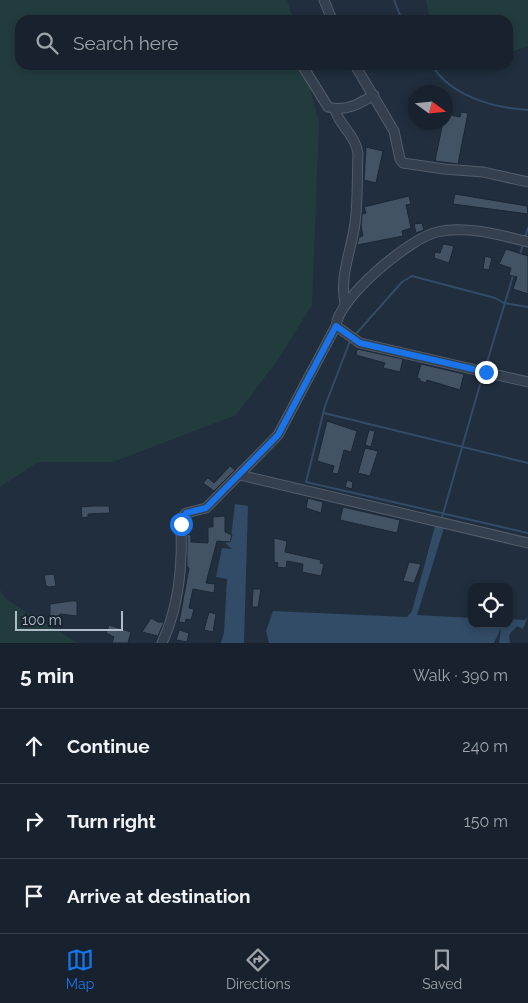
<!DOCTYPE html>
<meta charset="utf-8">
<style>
:root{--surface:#18222e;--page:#252f3a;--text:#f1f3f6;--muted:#9fa4aa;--line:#363f4a;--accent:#1a73e8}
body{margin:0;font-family:Raleway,sans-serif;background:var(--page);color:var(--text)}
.controls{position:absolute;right:15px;bottom:15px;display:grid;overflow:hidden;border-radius:10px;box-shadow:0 2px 8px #0003}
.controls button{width:45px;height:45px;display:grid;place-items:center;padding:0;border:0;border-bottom:1px solid var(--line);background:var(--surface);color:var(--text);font:25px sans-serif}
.compass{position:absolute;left:408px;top:85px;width:45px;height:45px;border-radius:50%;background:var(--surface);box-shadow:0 2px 8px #0003;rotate:105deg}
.scale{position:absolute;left:15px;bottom:12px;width:108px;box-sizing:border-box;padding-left:5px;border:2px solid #afbac9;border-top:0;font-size:14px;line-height:18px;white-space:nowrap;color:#afbac9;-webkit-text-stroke:4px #192531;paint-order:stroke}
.stop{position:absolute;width:15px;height:15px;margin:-11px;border:4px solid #1a73e8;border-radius:50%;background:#fff}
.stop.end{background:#1a73e8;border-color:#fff;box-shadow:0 1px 5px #0008}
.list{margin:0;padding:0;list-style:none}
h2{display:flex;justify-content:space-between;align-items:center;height:65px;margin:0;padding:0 20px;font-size:21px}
h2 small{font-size:16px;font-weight:400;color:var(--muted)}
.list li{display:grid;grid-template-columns:32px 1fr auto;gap:15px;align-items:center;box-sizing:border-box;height:75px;padding:0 20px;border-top:1px solid var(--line)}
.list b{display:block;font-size:19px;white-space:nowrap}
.list em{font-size:16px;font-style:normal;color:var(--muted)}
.icon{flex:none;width:28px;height:28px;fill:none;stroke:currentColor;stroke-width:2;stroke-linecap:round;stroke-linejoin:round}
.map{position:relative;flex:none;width:528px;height:643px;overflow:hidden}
.search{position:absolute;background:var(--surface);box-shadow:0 2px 8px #0003;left:15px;right:15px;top:15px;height:55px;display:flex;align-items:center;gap:12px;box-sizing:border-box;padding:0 18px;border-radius:15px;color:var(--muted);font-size:19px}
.sheet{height:290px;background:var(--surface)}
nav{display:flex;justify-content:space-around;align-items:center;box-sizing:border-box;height:70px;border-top:1px solid var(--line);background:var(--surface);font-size:14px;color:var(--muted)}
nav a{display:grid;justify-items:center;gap:2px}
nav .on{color:var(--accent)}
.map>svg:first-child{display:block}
</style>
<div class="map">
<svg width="528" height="643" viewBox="0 0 528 643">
<rect width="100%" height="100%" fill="#202e3d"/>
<g fill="#223c3e">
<polygon points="0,0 287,0 293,20 20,20 20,65 304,65 319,123 312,305 277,361 236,415 113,462 38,462 0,487"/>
<polygon points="426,0 528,0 528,46 508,53 508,20 430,20"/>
<polygon points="0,590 7,600 78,643 0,643"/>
</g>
<g fill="#324b66">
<polygon points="235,504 248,506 244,643 221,643 224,633 227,579 216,577 222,548 232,549 225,543 231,538"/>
<polygon points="435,526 444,528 417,615 472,618 472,624 509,624 509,619 525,620 528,616 523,629 517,626 509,635 510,643 499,643 501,628 494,643 269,643 266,631 273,611 407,617 412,611"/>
</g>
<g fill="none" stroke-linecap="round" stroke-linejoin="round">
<g stroke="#324b66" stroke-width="2">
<polyline points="394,0 402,20"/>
<path d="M432,65c18,31 62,43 96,45"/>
<polyline points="525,237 528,228"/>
<polyline points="520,254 523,245"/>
<polyline points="355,335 402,282 412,276 495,298 504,303 528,307"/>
<polyline points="350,341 325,406 306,482 528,533"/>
<polyline points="485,369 513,276"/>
<polyline points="324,413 528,463"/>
<polyline points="441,521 483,374"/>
</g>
</g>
<g fill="#445364" stroke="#1b2734">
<polygon points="461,112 468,113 458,164 435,161 443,122 446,122 446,114 460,117"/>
<polygon points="366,147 383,151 376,183 364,180"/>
<polygon points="455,194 527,206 528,214 453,204"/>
<polygon points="409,196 411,204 406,205 411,228 402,231 403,236 357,245 359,237 363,236 361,226 362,214 366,213 364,207"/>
<polygon points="422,223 424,230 416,233 414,224"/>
<polygon points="443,244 454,246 449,263 434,258 435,252 440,253"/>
<polygon points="506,249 528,256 528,294 513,289 517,277 509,275 511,268 499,264"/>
<polygon points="485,256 492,258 489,270 483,269"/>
<polygon points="357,349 403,359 400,372 383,368 385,363 356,355"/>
<polygon points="421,364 464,374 460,390 427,380 426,383 420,381 420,379 417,378"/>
<polygon points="327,421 357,431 351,452 344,450 338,474 332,473 334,466 317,461"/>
<polygon points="369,430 375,431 371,447 365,445"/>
<polygon points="365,448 378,451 370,476 358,473"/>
<polygon points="230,466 235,470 214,491 203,483 208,478 214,483"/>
<polygon points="347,480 353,482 352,489 345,487"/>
<polygon points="308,498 323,502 321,513 306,508"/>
<polygon points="93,506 109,506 110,513 88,514 88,517 82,518 81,507"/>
<polygon points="343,507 400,520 397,533 340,520"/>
<polygon points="225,516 225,532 232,535 230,542 217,541 206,583 215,584 214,593 193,589 189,608 194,609 191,620 186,619 185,623 179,622 189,568 187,567 187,534 191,535 191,542 208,543 208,527 213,527 213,517"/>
<polygon points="274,538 287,541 285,552 321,560 320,563 324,564 321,576 302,572 303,564 287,561 286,568 277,567 278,563 274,562"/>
<polygon points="409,562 421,564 414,583 403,581"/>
<polygon points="54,574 56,586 49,587 46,586 44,575"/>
<polygon points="253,589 261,589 258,607 252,607"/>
<polygon points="71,601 77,601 77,616 60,614 58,617 50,616 50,604"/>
<polygon points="209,612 216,614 213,632 204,630"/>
<polygon points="151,618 158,622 164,622 158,636 142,632"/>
<polygon points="109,625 131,632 128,643 112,643 114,637 106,633"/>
<polygon points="179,630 189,633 187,642 176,640"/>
</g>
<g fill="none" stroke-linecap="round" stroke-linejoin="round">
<g stroke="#525d6b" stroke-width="11">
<g id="minor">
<polyline points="324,0 332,20"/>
<path d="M302,65l26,42c18,5 31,-3 46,-12"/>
<polyline points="355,65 394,131 400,159 403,163 444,169 483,172 528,182"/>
<path d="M335,109c4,17 21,26 23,45 -1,23 0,46 -3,69 -3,26 -16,53 -10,80"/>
<polyline points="336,326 360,343 528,382"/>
<polyline points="240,475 528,543"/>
<path d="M162,643c12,-26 18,-58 19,-87 1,-12 -1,-25 1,-38l4,-5 20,-5 72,-73 58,-109c2,-28 74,-88 101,-94 29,-7 63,3 91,10"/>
</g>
</g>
<use href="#minor" stroke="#34404d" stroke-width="9"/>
</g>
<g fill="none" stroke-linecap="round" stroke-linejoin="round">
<polyline stroke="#1a73e8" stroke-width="6" points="181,524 186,513 206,508 278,435 336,326 360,343 486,372"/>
</g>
</svg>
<div class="controls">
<button><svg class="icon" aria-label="locate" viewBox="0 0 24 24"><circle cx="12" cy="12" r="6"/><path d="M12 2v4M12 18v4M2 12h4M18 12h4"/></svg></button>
</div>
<svg class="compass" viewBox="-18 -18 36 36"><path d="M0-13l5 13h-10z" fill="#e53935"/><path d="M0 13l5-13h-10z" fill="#9fa4aa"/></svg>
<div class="scale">100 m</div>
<div class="stop" style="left:181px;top:524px"></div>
<div class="stop end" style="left:486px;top:372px"></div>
<div class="search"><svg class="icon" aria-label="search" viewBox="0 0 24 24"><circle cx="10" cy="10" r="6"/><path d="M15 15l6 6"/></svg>Search here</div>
</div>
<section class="sheet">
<h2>5 min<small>Walk · 390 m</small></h2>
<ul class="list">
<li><svg class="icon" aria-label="ahead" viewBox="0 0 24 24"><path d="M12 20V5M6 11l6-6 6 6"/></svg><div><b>Continue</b></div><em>240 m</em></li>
<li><svg class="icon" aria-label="right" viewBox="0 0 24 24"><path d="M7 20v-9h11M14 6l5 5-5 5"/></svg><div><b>Turn right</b></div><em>150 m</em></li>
<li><svg class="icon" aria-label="arrive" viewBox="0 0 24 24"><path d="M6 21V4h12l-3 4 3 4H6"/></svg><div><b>Arrive at destination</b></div></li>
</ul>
</section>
<nav>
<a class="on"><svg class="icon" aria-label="map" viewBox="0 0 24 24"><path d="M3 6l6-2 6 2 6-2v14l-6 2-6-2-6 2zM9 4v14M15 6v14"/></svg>Map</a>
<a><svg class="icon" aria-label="directions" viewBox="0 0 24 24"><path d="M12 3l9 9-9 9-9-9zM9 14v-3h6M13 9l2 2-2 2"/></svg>Directions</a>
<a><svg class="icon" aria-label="saved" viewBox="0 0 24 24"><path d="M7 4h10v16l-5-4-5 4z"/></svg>Saved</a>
</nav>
